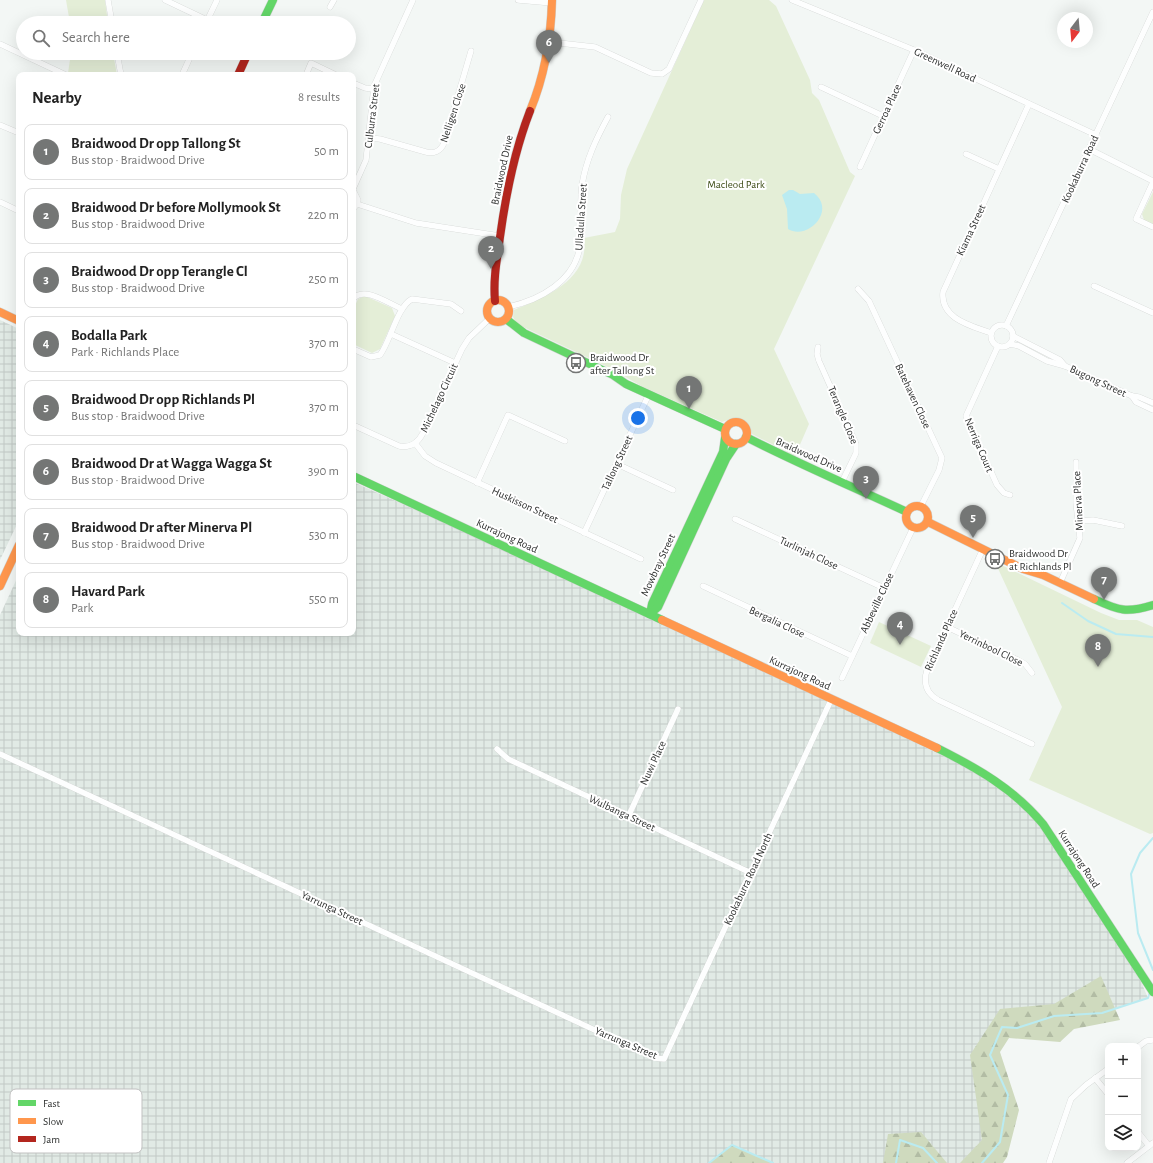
<!DOCTYPE html>
<meta charset="utf-8">
<style>
:root{--surface:#fff;--page:#f6f6f6;--text:#222;--muted:#767676;--line:#e0e0e0;--accent:#747675}
body{margin:0;font-family:"Alegreya Sans",sans-serif;background:var(--page);color:var(--text)}
.controls{position:absolute;right:12px;bottom:12px;display:grid;overflow:hidden;border-radius:8px;box-shadow:0 4px 16px #0002}
.controls button{width:36px;height:36px;display:grid;place-items:center;padding:0;border:0;border-bottom:1px solid var(--line);background:var(--surface);color:var(--text);font:20px sans-serif}
.compass{position:absolute;left:1057px;top:12px;width:36px;height:36px;border-radius:50%;background:var(--surface);box-shadow:0 4px 16px #0002;rotate:196deg}
.you{position:absolute;left:638px;top:418px;width:14px;height:14px;margin:-10px;border:3px solid #fff;border-radius:50%;background:#1a73e8;box-shadow:0 0 0 6px #1a73e833}
.badge{display:grid;place-items:center;width:26px;height:26px;border-radius:50%;background:var(--accent);color:#fff;font-size:13px;font-weight:700}
.pin{position:absolute;translate:-50% -33px;filter:drop-shadow(0 1px 2px #0008)}
.pin::after{content:'';position:absolute;top:21px;width:14px;height:12px;background:inherit;clip-path:polygon(0 0,100% 0,50% 100%)}
.list{margin:0;padding:0;list-style:none}
h2{display:flex;justify-content:space-between;align-items:center;height:52px;margin:0;padding:0 16px;font-size:17px}
h2 small{font-size:13px;font-weight:400;color:var(--muted)}
.list li{display:grid;grid-template-columns:26px 1fr auto;gap:12px;align-items:center;box-sizing:border-box;height:56px;margin:0 8px 8px;padding:0 8px;border:1px solid var(--line);border-radius:8px}
.list b{display:block;font-size:15px;white-space:nowrap}
.list p{margin:0;font-size:13px;white-space:nowrap;color:var(--muted)}
.list em{font-size:13px;font-style:normal;color:var(--muted)}
.icon{flex:none;width:22px;height:22px;fill:none;stroke:currentColor;stroke-width:2;stroke-linecap:round;stroke-linejoin:round}
.map{position:relative;flex:none;width:1153px;height:1163px;overflow:hidden}
.search{position:absolute;background:var(--surface);box-shadow:0 4px 16px #0002;left:16px;top:16px;width:340px;height:44px;display:flex;align-items:center;gap:10px;box-sizing:border-box;padding:0 14px;border-radius:22px;color:var(--muted);font-size:15px}
.panel{position:absolute;background:var(--surface);box-shadow:0 4px 16px #0002;left:16px;top:72px;width:340px;height:564px;border-radius:8px}
.map>svg:first-child{display:block}
</style>
<div class="map">
<svg width="1153" height="1163" viewBox="0 0 1153 1163">
<defs>
<pattern id="industrial-grid" width="8" height="8" patternUnits="userSpaceOnUse"><rect width="8" height="8" fill="#e1eae5"/><path d="M0 4h8M4 0v8" fill="none" stroke="#c1c9c5"/></pattern>
<pattern id="forest-firs" width="22" height="20" patternUnits="userSpaceOnUse"><rect width="22" height="20" fill="#cfdabe"/><path d="M5 1l3.5 6h-7zM16 11l3.5 6h-7z" fill="#b2bca4"/></pattern>
</defs>
<rect width="100%" height="100%" fill="#f3f7f5"/>
<g fill="url(#industrial-grid)">
<polygon points="0,320 19,329 19,520 0,560"/>
<polygon points="353,482 650,614 1005,786 1049,833 1131,958 1148,998 1102,1013 1002,1027 982,1163 773,1163 732,1145 709,1163 0,1163 0,615 19,574 19,633 353,633"/>
</g>
<g fill="url(#forest-firs)">
<polygon points="1101,976 1120,1020 1074,1029 1060,1042 1009,1038 1000,1052 1019,1110 1007,1157 1003,1163 960,1163 982,1140 970,1055 1000,1009 1054,1004"/>
<polygon points="921,1132 947,1163 883,1163 888,1134"/>
<polygon points="732,1145 773,1163 709,1163"/>
</g>
<g fill="#e4eed7">
<polygon points="66,0 105,0 108,23 70,23"/>
<path d="M704,0h65l7,6 34,74 2,13 7,7 31,72 5,4 -81,173 35,75 -14,32 -43,-22 -3,-8 -7,-7 -9,-1 -11,4 -79,-35 -33,-19 -93,-44 -4,-7 1,-7c31,-13 76,-30 70,-72l31,-6 5,-13 1,-24 6,-26z"/>
<polygon points="71,53 113,53 117,75 72,75 68,73"/>
<polygon points="1153,192 1153,225 1144,220 1142,214"/>
<polygon points="365,296 392,308 395,316 380,349 372,353 353,344 353,310 358,299"/>
<polygon points="995,562 1101,613 1119,620 1137,620 1153,627 1153,833 1150,834 1029,780 1062,707"/>
<polygon points="879,622 931,646 921,667 870,643"/>
</g>
<path fill="#baebf1" d="M789,190h4l7,4 14,-1c23,18 -7,48 -26,36l-1,-20 -5,-14z"/>
<g fill="none" stroke-linecap="round" stroke-linejoin="round">
<g stroke="#baebf1" stroke-width="2">
<polyline points="1062,603 1088,621 1116,634 1153,637"/>
<polyline points="1153,838 1140,853 1131,874 1138,933 1153,970"/>
<polyline points="709,1163 732,1145 773,1163"/>
<polyline points="896,1163 900,1140 923,1148 937,1163"/>
<polyline points="982,1163 1000,1142 1008,1095 990,1055 1002,1027 1017,1028 1054,1016 1102,1013 1148,998 1150,992"/>
</g>
<g stroke="#ced1cf" stroke-width="6">
<g id="street">
<polyline points="108,0 112,23"/>
<polyline points="165,0 207,20"/>
<polyline points="518,0 552,3"/>
<polyline points="792,0 914,50 1096,135"/>
<polyline points="330,7 334,0"/>
<polyline points="206,23 217,0"/>
<polyline points="550,42 595,47 651,73 662,74 669,69 701,0"/>
<polyline points="0,44 66,75"/>
<polyline points="117,53 121,75"/>
<polyline points="182,75 192,53"/>
<polyline points="306,75 311,63 336,75"/>
<polyline points="353,83 365,88 373,89"/>
<polyline points="821,87 883,116"/>
<polyline points="0,125 19,133"/>
<path d="M369,138l11,1 46,13c8,2 15,-1 18,-9l27,-92"/>
<polyline points="1089,149 1153,181"/>
<polyline points="966,154 999,169"/>
<polyline points="860,167 914,50"/>
<polyline points="1153,182 1136,219 1153,227"/>
<polyline points="353,189 366,160 374,86 413,0"/>
<polyline points="353,190 358,200 357,204 353,209"/>
<polyline points="0,202 19,211"/>
<polyline points="357,204 416,223 500,236"/>
<polyline points="1094,286 1153,313"/>
<polyline points="858,289 869,301 942,458 939,470 921,506"/>
<path d="M353,299c11,-14 36,5 49,10"/>
<path d="M508,307c32,-7 67,-26 72,-61 3,-20 -1,-41 2,-61 4,-25 14,-46 26,-68"/>
<circle cx="1002" cy="336" r="11"/>
<polyline points="1006,326 1153,12"/>
<path d="M991,333c-19,-7 -51,-14 -48,-41l86,-188"/>
<polyline points="391,334 455,363"/>
<polyline points="1013,336 1060,360 1065,366"/>
<polyline points="1010,344 1019,346 1047,361 1065,366 1132,396 1139,397 1153,403"/>
<polyline points="998,346 966,416 997,485 1004,493 1010,495"/>
<polyline points="818,347 817,354 819,361 856,444 856,453 842,482"/>
<path d="M353,349l18,8 9,-2c11,-15 17,-48 32,-56l39,5 10,7"/>
<polyline points="1132,396 1136,402 1153,410"/>
<path d="M353,425l46,21c11,2 19,-3 24,-13l39,-84 7,-11 21,-20"/>
<polyline points="415,443 425,456 436,463 641,559"/>
<polyline points="617,464 673,490"/>
<polyline points="477,483 508,415 565,441"/>
<polyline points="735,519 884,588"/>
<polyline points="1079,521 1093,520 1122,526"/>
<polyline points="584,533 649,394"/>
<path d="M983,549l-56,121c-4,13 -1,23 11,30l94,44"/>
<polyline points="1060,583 1080,538 1076,503 1076,462"/>
<polyline points="703,586 852,656"/>
<polyline points="947,627 1018,660 1025,664 1032,673"/>
<polyline points="842,678 913,528"/>
<polyline points="497,749 508,759 751,873"/>
<polyline points="0,754 655,1058 664,1059 831,700"/>
<polyline points="628,817 678,709"/>
<polyline points="1138,1047 1146,1041 1153,1040"/>
<polyline points="1095,1078 1108,1094"/>
<polyline points="1138,1132 1149,1146"/>
<polyline points="1049,1163 1071,1099 1086,1085 1108,1069"/>
<polyline points="1127,1163 1153,1143"/>
</g>
</g>
<g stroke="#ced1cf" stroke-width="9">
<g id="fast">
<polyline points="262,23 273,0"/>
<polyline points="506,319 524,333 613,375 626,384 725,429"/>
<path d="M746,437c53,27 107,50 161,75"/>
<polyline points="353,476 662,620"/>
<path d="M1094,599c25,12 33,14 59,6"/>
<polyline points="650,614 652,604 723,452 725,438"/>
<polyline points="650,614 658,607 726,459 736,444"/>
<path d="M937,748c40,20 77,41 106,76l110,168"/>
</g>
</g>
<g stroke="#ced1cf" stroke-width="9">
<g id="slow">
<path d="M530,111c15,-36 21,-73 22,-111"/>
<circle cx="498" cy="311" r="11"/>
<polyline points="0,312 19,321"/>
<circle cx="736" cy="433" r="11"/>
<circle cx="917" cy="517" r="11"/>
<polyline points="928,522 1023,569 1043,575 1094,599"/>
<polyline points="0,586 19,545"/>
<polyline points="662,620 937,748"/>
</g>
</g>
<g stroke="#ced1cf" stroke-width="9">
<g id="jam">
<polyline points="238,75 248,53"/>
<path d="M495,301c-2,-22 2,-42 5,-64 6,-44 14,-85 30,-126"/>
</g>
</g>
<use href="#street" stroke="#fdfefe" stroke-width="5.5"/>
<use href="#fast" stroke="#63d668" stroke-width="8"/>
<use href="#slow" stroke="#ff974d" stroke-width="8"/>
<use href="#jam" stroke="#b3261e" stroke-width="8"/>
</g>
<defs>
<g id="bus-ring" transform="scale(1)"><circle r="9.5" fill="#fff" stroke="#747675" stroke-width="1.5"/><path d="M-5-6H5V4H4V6H2V4H-2V6H-4V4H-5ZM-3.5-4V0h7V-4ZM-3.5 1.2v1.5H-2V1.2ZM2 1.2v1.5H3.5V1.2Z" fill="#747675"/></g>
</defs>
<g fill-rule="evenodd">
<use href="#bus-ring" x="576" y="363"/>
<use href="#bus-ring" x="995" y="559"/>
</g>
<g text-anchor="middle" dominant-baseline="central" stroke-width="4" stroke-linejoin="round" paint-order="stroke">
<g font-size="11" fill="#2f3130" stroke="#fff">
<text transform="translate(945 65) rotate(25)">Greenwell Road</text>
<text transform="translate(887 109) rotate(-65)">Gerroa Place</text>
<text transform="translate(453 113) rotate(-72)">Nelligen Close</text>
<text transform="translate(372 116) rotate(-83)">Culburra Street</text>
<text transform="translate(1080 169) rotate(-65)">Kookaburra Road</text>
<text transform="translate(502 170) rotate(-78)">Braidwood Drive</text>
<text transform="translate(581 217) rotate(-86)">Ulladulla Street</text>
<text transform="translate(971 230) rotate(-65)">Kiama Street</text>
<text transform="translate(1098 381) rotate(25)">Bugong Street</text>
<text transform="translate(913 396) rotate(65)">Batehaven Close</text>
<text transform="translate(439 398) rotate(-65)">Michelago Circuit</text>
<text transform="translate(843 415) rotate(67)">Terangle Close</text>
<text transform="translate(979 445) rotate(67)">Nerriga Court</text>
<text transform="translate(809 455) rotate(24)">Braidwood Drive</text>
<text transform="translate(617 463) rotate(-65)">Tallong Street</text>
<text transform="translate(1078 501) rotate(-93)">Minerva Place</text>
<text transform="translate(525 505) rotate(25)">Huskisson Street</text>
<text transform="translate(507 536) rotate(25)">Kurrajong Road</text>
<text transform="translate(809 553) rotate(25)">Turlinjah Close</text>
<text transform="translate(658 565) rotate(-65)">Mowbray Street</text>
<text transform="translate(877 603) rotate(-65)">Abbeville Close</text>
<text transform="translate(777 622) rotate(25)">Bergalia Close</text>
<text transform="translate(941 640) rotate(-66)">Richlands Place</text>
<text transform="translate(991 648) rotate(26)">Yerrinbool Close</text>
<text transform="translate(800 673) rotate(25)">Kurrajong Road</text>
<text transform="translate(653 763) rotate(-65)">Nuwi Place</text>
<text transform="translate(622 813) rotate(25)">Wulbanga Street</text>
<text transform="translate(1079 859) rotate(57)">Kurrajong Road</text>
<text transform="translate(748 879) rotate(-65)">Kookaburra Road North</text>
<text transform="translate(332 908) rotate(25)">Yarrunga Street</text>
<text transform="translate(626 1043) rotate(23)">Yarrunga Street</text>
</g>
<g font-size="11" fill="#3b4a14" stroke="#fff">
<text x="736" y="184">Macleod Park</text>
</g>
<g font-size="11" fill="#2f3130" stroke="#fff" text-anchor="start">
<text x="590" y="357">Braidwood Dr<tspan x="590" dy="13">after Tallong St</tspan></text>
<text x="1009" y="553">Braidwood Dr<tspan x="1009" dy="13">at Richlands Pl</tspan></text>
</g>
</g>
<rect x="10" y="1089" width="132" height="64" rx="6" fill="#fff" stroke="#c1c1c1" stroke-width="1"/>
<rect x="18" y="1100" width="18" height="6" fill="#63d668"/>
<rect x="18" y="1118" width="18" height="6" fill="#ff974d"/>
<rect x="18" y="1136" width="18" height="6" fill="#b3261e"/>
<g font-size="11" fill="#2f3130">
<text x="43" y="1107">Fast</text>
<text x="43" y="1125">Slow</text>
<text x="43" y="1143">Jam</text>
</g>
</svg>
<div class="controls">
<button>+</button>
<button>−</button>
<button><svg class="icon" aria-label="layers" viewBox="0 0 24 24"><path d="M12 4l9 5-9 5-9-5zM3 14l9 5 9-5"/></svg></button>
</div>
<svg class="compass" viewBox="-18 -18 36 36"><path d="M0-13l5 13h-10z" fill="#e53935"/><path d="M0 13l5-13h-10z" fill="#767676"/></svg>
<div class="you"></div>
<div class="pin badge" style="left:689px;top:409px">1</div>
<div class="pin badge" style="left:491px;top:269px">2</div>
<div class="pin badge" style="left:866px;top:499px">3</div>
<div class="pin badge" style="left:900px;top:645px">4</div>
<div class="pin badge" style="left:973px;top:538px">5</div>
<div class="pin badge" style="left:549px;top:63px">6</div>
<div class="pin badge" style="left:1104px;top:600px">7</div>
<div class="pin badge" style="left:1098px;top:667px">8</div>
<div class="search"><svg class="icon" aria-label="search" viewBox="0 0 24 24"><circle cx="10" cy="10" r="6"/><path d="M15 15l6 6"/></svg>Search here</div>
<section class="panel">
<h2>Nearby<small>8 results</small></h2>
<ul class="list">
<li><span class="badge">1</span><div><b>Braidwood Dr opp Tallong St</b><p>Bus stop · Braidwood Drive</p></div><em>50 m</em></li>
<li><span class="badge">2</span><div><b>Braidwood Dr before Mollymook St</b><p>Bus stop · Braidwood Drive</p></div><em>220 m</em></li>
<li><span class="badge">3</span><div><b>Braidwood Dr opp Terangle Cl</b><p>Bus stop · Braidwood Drive</p></div><em>250 m</em></li>
<li><span class="badge">4</span><div><b>Bodalla Park</b><p>Park · Richlands Place</p></div><em>370 m</em></li>
<li><span class="badge">5</span><div><b>Braidwood Dr opp Richlands Pl</b><p>Bus stop · Braidwood Drive</p></div><em>370 m</em></li>
<li><span class="badge">6</span><div><b>Braidwood Dr at Wagga Wagga St</b><p>Bus stop · Braidwood Drive</p></div><em>390 m</em></li>
<li><span class="badge">7</span><div><b>Braidwood Dr after Minerva Pl</b><p>Bus stop · Braidwood Drive</p></div><em>530 m</em></li>
<li><span class="badge">8</span><div><b>Havard Park</b><p>Park</p></div><em>550 m</em></li>
</ul>
</section>
</div>
